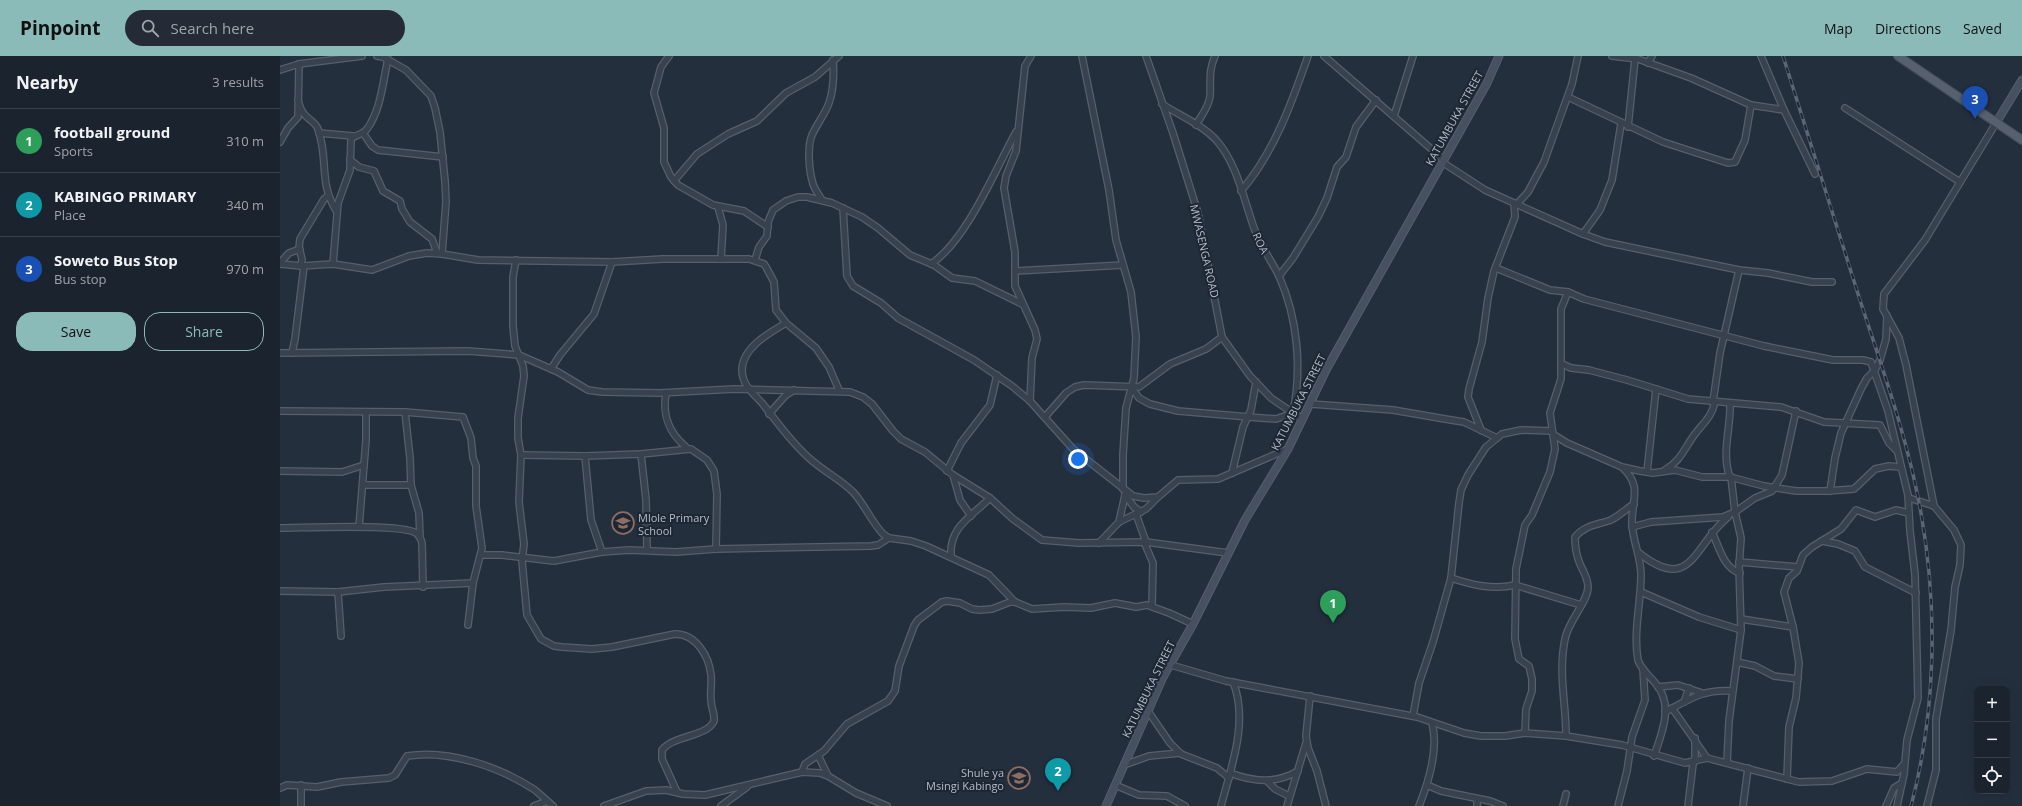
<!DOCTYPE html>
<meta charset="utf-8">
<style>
:root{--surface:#1b232e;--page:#242b36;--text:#f1f3f6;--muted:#a0a4aa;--line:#39404a;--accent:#8bbbb9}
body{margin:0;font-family:"Open Sans",sans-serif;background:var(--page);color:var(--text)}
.controls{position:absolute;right:12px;bottom:12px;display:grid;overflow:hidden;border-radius:8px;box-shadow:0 4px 16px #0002}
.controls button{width:36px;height:36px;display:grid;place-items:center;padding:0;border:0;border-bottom:1px solid var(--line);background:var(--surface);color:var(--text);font:20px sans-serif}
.you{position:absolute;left:798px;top:403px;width:14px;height:14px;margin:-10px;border:3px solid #fff;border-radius:50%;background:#1a73e8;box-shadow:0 0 0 6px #1a73e833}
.badge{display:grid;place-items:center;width:26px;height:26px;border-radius:50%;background:var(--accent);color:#fff;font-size:13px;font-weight:700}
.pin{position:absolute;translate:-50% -33px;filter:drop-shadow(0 1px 2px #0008)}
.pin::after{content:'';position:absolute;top:21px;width:14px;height:12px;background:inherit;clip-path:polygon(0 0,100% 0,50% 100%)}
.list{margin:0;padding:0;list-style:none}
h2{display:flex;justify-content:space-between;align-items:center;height:52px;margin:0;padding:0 16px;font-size:17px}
h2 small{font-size:13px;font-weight:400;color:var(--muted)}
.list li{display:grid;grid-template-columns:26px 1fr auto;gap:12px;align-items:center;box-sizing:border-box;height:64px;padding:0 16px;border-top:1px solid var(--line)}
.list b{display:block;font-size:15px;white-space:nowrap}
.list p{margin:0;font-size:13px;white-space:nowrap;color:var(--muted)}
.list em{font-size:13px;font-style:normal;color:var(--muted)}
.actions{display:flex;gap:8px;padding:12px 16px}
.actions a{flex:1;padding:9px 0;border:1px solid var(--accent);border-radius:16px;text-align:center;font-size:14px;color:var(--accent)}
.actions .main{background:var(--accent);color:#111}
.icon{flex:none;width:22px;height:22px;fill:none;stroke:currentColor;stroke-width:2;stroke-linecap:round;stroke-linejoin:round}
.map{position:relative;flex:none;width:1742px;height:750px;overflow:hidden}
header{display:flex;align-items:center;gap:24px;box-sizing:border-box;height:56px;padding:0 20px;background:var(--accent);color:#111}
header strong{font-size:19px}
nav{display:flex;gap:22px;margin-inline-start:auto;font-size:14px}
.search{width:280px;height:36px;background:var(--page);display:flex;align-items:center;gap:10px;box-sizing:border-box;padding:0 14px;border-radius:22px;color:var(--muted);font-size:15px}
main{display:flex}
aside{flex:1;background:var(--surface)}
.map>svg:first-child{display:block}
</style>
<header>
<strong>Pinpoint</strong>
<div class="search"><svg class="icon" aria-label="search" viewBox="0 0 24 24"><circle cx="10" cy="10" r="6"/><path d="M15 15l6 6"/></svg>Search here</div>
<nav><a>Map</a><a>Directions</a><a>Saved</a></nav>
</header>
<main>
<aside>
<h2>Nearby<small>3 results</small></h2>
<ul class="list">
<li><span class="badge" style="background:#2e9e5b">1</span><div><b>football ground</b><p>Sports</p></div><em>310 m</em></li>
<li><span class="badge" style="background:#0f9aa8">2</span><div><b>KABINGO PRIMARY</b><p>Place</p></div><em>340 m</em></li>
<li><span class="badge" style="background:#1a4fb4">3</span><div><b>Soweto Bus Stop</b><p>Bus stop</p></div><em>970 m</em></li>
</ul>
<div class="actions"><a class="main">Save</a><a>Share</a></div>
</aside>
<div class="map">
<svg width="1742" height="750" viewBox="0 0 1742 750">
<rect width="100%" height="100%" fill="#242f3e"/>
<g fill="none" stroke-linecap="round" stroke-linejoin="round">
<g stroke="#565f6c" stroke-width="8">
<g id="street">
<polyline points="97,0 103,1 126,14 151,40 155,52 160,76 165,125 166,146 162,198"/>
<polyline points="389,0 381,11 374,37 384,72 384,106 391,121 398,129 433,149 464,155 488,171"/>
<polyline points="802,0 829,134 836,184 851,236 856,281 854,322 846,352 843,399 843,433"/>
<polyline points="866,0 893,77 918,157 942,281 970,320 991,342 1022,363"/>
<polyline points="1044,0 1164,104"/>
<polyline points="1332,0 1358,3 1411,22 1471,49 1504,54"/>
<polyline points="1481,0 1504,54 1535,118"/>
<polyline points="1368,7 1372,0"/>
<polyline points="0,14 19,8 82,0"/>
<polyline points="1288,41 1383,86 1448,107 1455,106 1465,84 1471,49"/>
<path d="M18,44c1,3 2,8 4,11 4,8 13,10 16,18 11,31 0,54 19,83"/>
<polyline points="1565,52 1680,126"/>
<polyline points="1114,60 1133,0"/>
<path d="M916,69c5,-9 13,-18 14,-29 1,-15 -2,-24 5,-40"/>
<polyline points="1348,71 1355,3"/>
<polyline points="39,77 73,80"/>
<polyline points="83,77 92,90 98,94 163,101"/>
<polyline points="0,86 8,72 18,61 19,8"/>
<polyline points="70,104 79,111 94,115 103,135 120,145 122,153 130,166 152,183 157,197"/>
<polyline points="1162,106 1205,134 1303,178 1325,186 1459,214 1488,217 1532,226 1552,226"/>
<polyline points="394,125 417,98 448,78 477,65 506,37 535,21 559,0"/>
<path d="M961,135c33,-38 51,-89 67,-135"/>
<path d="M542,144c-3,-5 -7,-10 -9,-16 -4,-13 -6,-37 -1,-49 5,-11 13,-21 17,-32 5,-14 5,-29 4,-43"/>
<polyline points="1237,148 1248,136 1264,106 1292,28 1298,0"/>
<polyline points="438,151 443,169 441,203"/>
<polyline points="563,152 567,220 573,230 601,247 618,262 694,304 732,330 750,345 793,393 853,440 864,442 878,441 898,424 938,423 1008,393"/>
<polyline points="1303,178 1320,154 1332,124 1341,68"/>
<path d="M236,204l-3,17v49l2,20 8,20 1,10 -6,42v20l3,17 -2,47 5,42 -2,17 5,54 14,24 13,7 8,1 30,2 20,-2 63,-13c21,0 34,22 36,41 1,8 -1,17 0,25 0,8 4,14 3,21 -7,16 -40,14 -52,29v9l15,33"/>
<polyline points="475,204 479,191 487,180 488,166 493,154 506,145 518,141 527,141 552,147 582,161 598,172 630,199 654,209 672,222 695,225 742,248"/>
<polyline points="0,207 9,197 20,193"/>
<polyline points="0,208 21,210 53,208 92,214 129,200 147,197 162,198 198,204 332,206 383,203 469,203 484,208 486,211 494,226 496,254 506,267 536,292 549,311 559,334"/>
<path d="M53,208l5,-61 12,-33 1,-31c5,-5 12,-4 16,-10 14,-19 16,-48 21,-70"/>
<path d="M651,208c36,-24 64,-94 85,-132"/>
<polyline points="21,210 22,203 19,192 20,183 44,143 48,140"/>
<polyline points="1216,212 1270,234 1288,236 1304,243 1484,290 1553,304 1583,304 1591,306 1608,355 1628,439 1630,475 1635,518 1638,642 1627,684 1624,718 1617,750"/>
<polyline points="735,215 843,209"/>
<polyline points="999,220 1013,202 1038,161 1047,142 1057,111 1066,101 1076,71 1096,44"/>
<path d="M506,267c-17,10 -44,25 -44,47 0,15 11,23 20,33 16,20 28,38 47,55 14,13 31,21 44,34 12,13 18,29 30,42l6,4 22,3 15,5 63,29 26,27"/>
<polyline points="0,297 188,295 239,299 278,316 308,334 322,336 380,337 454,333 570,336 583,341 592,348 613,375 621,383 645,396 673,419 710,442 733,463 762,484 799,487 866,486 948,497"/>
<polyline points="12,297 15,283 24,210"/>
<polyline points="1282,308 1291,312 1309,314 1347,324 1408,343 1501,351 1544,366 1600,369 1609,387 1616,394"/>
<polyline points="271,313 280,299 314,258 332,206"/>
<path d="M852,332l7,10 11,6 28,7 83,7 15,1 17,-6c9,-45 5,-94 -14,-137 -8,-16 -19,-31 -25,-48 -10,-28 -17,-64 -37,-87 -14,-16 -37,-25 -55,-37"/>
<path d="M386,337c-4,23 3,40 21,55"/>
<polyline points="750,345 752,302 757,283 755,274 735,230 735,196 724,132 726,120 736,95 745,10 751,0"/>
<polyline points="1433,346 1440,297 1459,214"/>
<polyline points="1031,348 1113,354 1171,364 1184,366 1217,382"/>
<polyline points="0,355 125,356 183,361 191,382 193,402 196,410 196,450 202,492 193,527 188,569"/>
<polyline points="125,356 130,402 131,429 139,457 140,481"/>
<polyline points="489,358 505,340 514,334"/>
<polyline points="765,361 786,337 795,331 804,329 859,331 890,308 926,293 942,281"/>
<polyline points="1201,374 1188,341 1189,333 1202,286 1208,242 1214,215 1235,161 1234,147"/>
<polyline points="1274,379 1287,387 1342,411 1360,415 1373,417 1395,414 1422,421 1450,421 1484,430 1516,435 1547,435 1574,433 1595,413 1609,410 1620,411"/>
<polyline points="361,398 366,444 367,494"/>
<polyline points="241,399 305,400 361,398 411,393 427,404 434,415 437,438 436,493"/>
<polyline points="305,400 311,464 322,496"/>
<path d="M1343,412c20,19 8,33 9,56 1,18 9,33 9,51 0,27 -8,58 -3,85 3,10 12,16 18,24 18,21 6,49 -2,72"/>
<path d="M1385,414c16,-9 20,-23 30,-36 9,-12 16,-16 20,-32"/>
<polyline points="0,415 62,416 84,409"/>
<polyline points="667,415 681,387 710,349 717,319"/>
<polyline points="1367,416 1376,333"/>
<polyline points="952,417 963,371 971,354 976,326"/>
<polyline points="673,419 680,444 691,460"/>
<path d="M1450,421c-9,-24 1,-49 0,-73"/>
<polyline points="83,429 131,429"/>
<polyline points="1550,435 1555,402 1561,377 1581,333 1587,322 1595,314 1600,304 1606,283 1607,260"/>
<polyline points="845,439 854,451 861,456"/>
<polyline points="1629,442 1654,450"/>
<polyline points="856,458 866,486"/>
<polyline points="839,466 846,435"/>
<polyline points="79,471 86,384 86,356"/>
<polyline points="1352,471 1371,466 1443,461 1455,456 1475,442 1492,435 1502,419 1516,355"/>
<path d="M0,472c23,0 122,-5 136,5 4,3 5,6 6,10l1,44"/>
<path d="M1432,476c7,14 11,36 28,41"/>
<polyline points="1542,485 1558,488 1575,495 1585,511 1636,537"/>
<polyline points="864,486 873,507 872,550"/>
<polyline points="819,487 839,466 866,453 878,441"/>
<path d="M1359,497c53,42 55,-9 89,-36"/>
<polyline points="201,499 222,499 274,505 322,496 349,494 396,496 436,493 591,490 598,489 609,482"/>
<path d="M671,500c-2,-29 20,-39 39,-58"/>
<polyline points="1459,506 1518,511"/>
<path d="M1171,522c21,7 42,12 64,7l66,20"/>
<polyline points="0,535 58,536 104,531 193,527"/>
<polyline points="58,536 61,580"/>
<polyline points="1361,536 1419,561 1461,574"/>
<polyline points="1461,563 1513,571"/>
<polyline points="1457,606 1475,610 1494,620 1518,623"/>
<polyline points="891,609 946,625 1137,661 1184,677 1201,680 1225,680 1245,677 1286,680 1342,689 1405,707 1427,702 1519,726 1552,725 1587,713 1617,716 1623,709"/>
<polyline points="1378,631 1398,629 1422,637"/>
<polyline points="1030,640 1026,680 1028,692 1037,715 1046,750"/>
<polyline points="1404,646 1409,632"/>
<polyline points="1392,652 1427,702"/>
<polyline points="868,655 890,687 901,698 937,712 949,722"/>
<path d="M1385,656c25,-13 38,-23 67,-21"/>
<polyline points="1133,660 1139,627 1153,586 1171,522 1179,447 1181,434 1188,419 1206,391 1222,378 1241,374 1272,375"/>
<polyline points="1245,677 1246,653 1252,635 1252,623 1249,610 1239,603 1235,583 1236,513 1245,469 1252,459 1270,416 1275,393 1270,357 1281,323 1281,253 1288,236"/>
<path d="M1286,680c0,-34 -8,-63 -1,-97 3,-18 23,-37 23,-52 0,-9 -5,-16 -8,-23 -4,-9 -5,-17 -5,-27 10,-12 22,-12 36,-17 8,-4 15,-11 23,-16"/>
<polyline points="538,699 548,720"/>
<polyline points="1447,707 1449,665 1461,574 1459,511 1461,482 1455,456 1451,421"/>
<polyline points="844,709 869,700 900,697"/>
<polyline points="522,716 525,708 544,695 567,668 608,645 615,635 619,610 634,570 638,564 662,546 667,545 680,547 692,553 699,554 712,553 730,546 735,546 752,553 784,551 811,552 835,547 856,551 867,549 889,557 913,568"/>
<path d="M950,717c24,9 46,11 68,-2"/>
<polyline points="1507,723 1509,671 1516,642 1519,607 1513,571 1504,536 1509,522 1517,515 1523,499 1532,491 1561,473 1576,454 1595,461 1616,454 1629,457"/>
<polyline points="987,725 995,733 1009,740"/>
<polyline points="21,729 21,750"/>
<polyline points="835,729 859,739 887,740 905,750"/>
<polyline points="1147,729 1161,735 1210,745 1223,750"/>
<path d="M0,732l7,-3 30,2 24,-5 48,-4 6,-3 12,-19c41,-7 93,11 128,34 6,5 12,11 18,16"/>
<polyline points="1197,743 1197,750"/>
<polyline points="254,750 267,745"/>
<polyline points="324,750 366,735 386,734 403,738 425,739 522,716 540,717 548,720 576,737 607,750"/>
<polyline points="441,750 467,731"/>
<path d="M941,750c10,-38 28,-85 12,-124"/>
<polyline points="1007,750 1026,687"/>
<path d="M1139,750c10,-25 20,-57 13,-83"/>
<polyline points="1283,750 1286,738"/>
<polyline points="1338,750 1347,715 1352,681 1365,644 1363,613"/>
<polyline points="1408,750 1413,708 1415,705 1415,682"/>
<polyline points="1463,750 1468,712"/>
<polyline points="1606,750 1614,732 1622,727"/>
<polyline points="1647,750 1656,714 1656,663 1671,574 1675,531 1680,509 1681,489 1674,474 1654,450 1626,309 1619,282 1603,253 1604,238 1645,184 1716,67"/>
</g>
</g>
<g stroke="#565f6c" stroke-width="9">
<g id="secondary">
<polyline points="1716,67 1742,24"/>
<polyline points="826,750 883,621 913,568 965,464 1008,393 1046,314 1207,27 1219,0"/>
</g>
</g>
<g stroke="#414a57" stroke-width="10">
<polyline id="primary" points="1618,0 1742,84"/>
</g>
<use href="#street" stroke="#38414e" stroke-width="5.5"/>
<use href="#secondary" stroke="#465061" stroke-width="7"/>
<use href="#primary" stroke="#56606e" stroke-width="8"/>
<g stroke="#5a6575" stroke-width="3.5">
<path id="rail" d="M1503,0c25,80 51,160 76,241 23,71 49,142 62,216 17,96 15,199 -10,293"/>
</g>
<use href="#rail" stroke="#1d2633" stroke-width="2" stroke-dasharray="6" stroke-linecap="butt"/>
</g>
<defs>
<g id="school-ring" transform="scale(1.15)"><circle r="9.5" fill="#1d2633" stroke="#8d6e63" stroke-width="1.5"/><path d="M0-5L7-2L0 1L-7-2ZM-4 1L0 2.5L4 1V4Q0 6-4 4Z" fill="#8d6e63"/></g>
</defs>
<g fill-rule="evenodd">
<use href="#school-ring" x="343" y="467"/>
<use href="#school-ring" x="739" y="722"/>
</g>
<g text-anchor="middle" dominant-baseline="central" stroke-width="4" stroke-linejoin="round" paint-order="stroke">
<g font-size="11" fill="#b4bcc9" stroke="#1d2633">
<text transform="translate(1174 62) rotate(-61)">KATUMBUKA STREET</text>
<text transform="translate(981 187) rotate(65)">ROA</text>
<text transform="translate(925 195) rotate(77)">MWASENGA ROAD</text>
<text transform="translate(1018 346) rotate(-63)">KATUMBUKA STREET</text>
<text transform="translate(868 633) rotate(-64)">KATUMBUKA STREET</text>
</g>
<g font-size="11" fill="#b4bcc9" stroke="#1d2633" text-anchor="start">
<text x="358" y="461">Mlole Primary<tspan x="358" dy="13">School</tspan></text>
<text x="724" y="716" text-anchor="end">Shule ya<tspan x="724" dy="13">Msingi Kabingo</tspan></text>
</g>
</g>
</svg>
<div class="controls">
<button>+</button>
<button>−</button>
<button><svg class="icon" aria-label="locate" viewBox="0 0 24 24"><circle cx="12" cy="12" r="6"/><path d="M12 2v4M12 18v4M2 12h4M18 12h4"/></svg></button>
</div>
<div class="you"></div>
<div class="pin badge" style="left:1053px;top:567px;background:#2e9e5b">1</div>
<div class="pin badge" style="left:778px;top:735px;background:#0f9aa8">2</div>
<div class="pin badge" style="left:1695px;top:63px;background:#1a4fb4">3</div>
</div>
</main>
